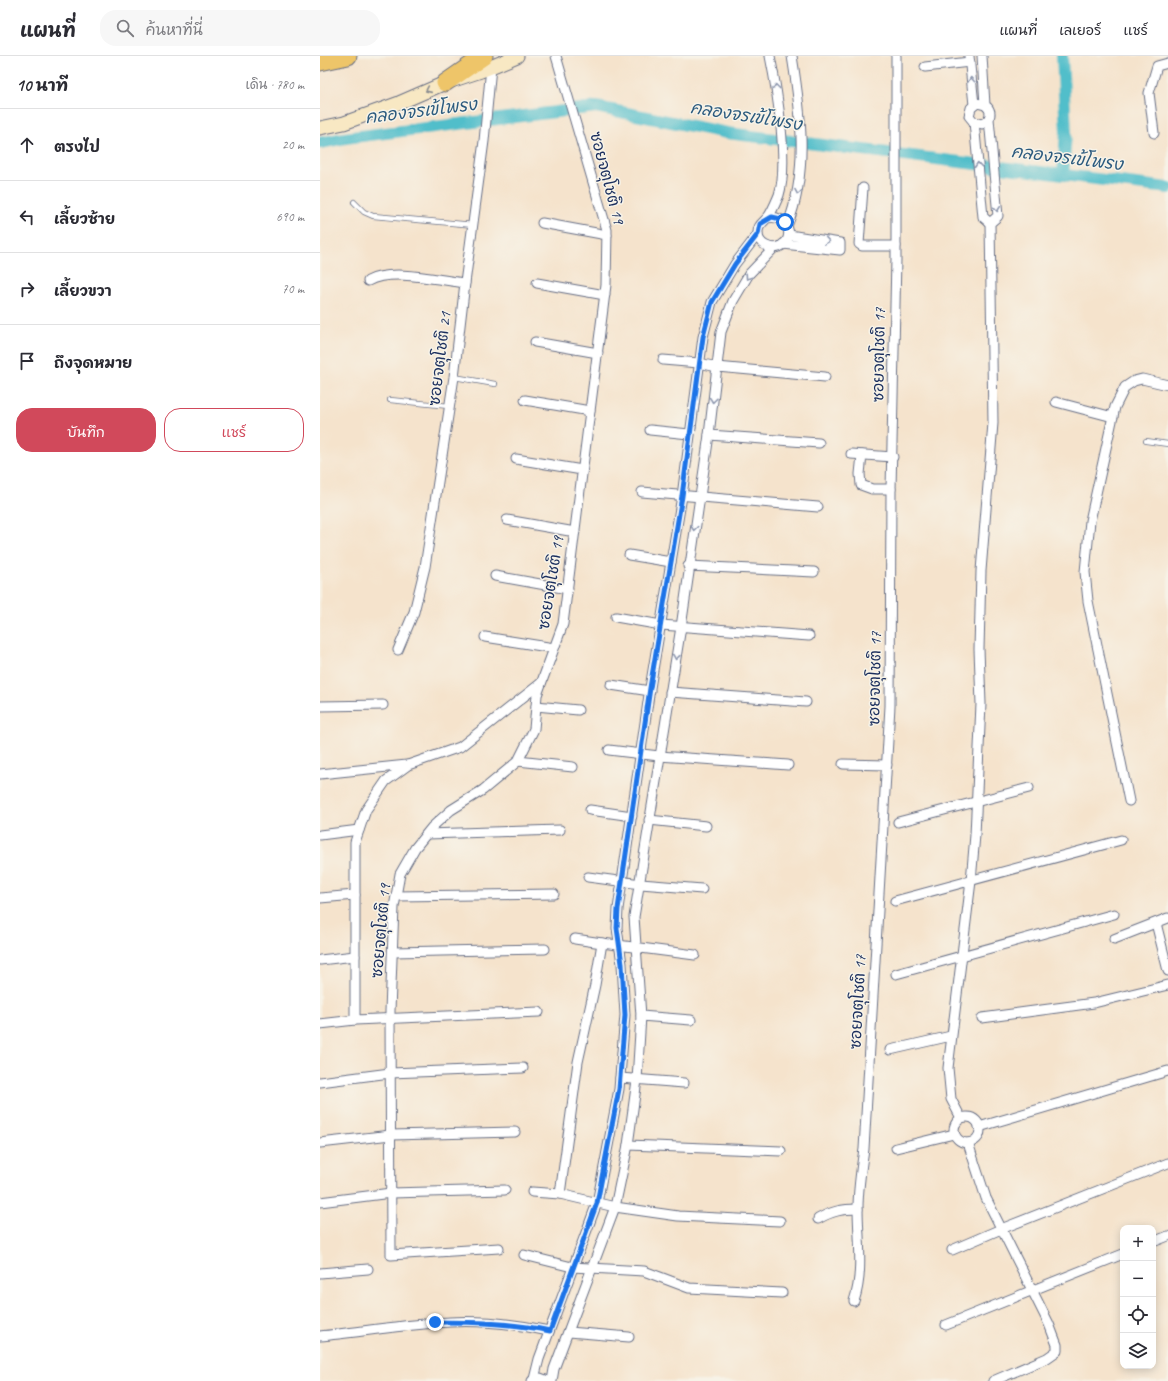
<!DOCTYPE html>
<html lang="th">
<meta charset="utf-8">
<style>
:root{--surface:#fff;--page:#f7f7f7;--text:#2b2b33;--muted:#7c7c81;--line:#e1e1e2;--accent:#d1495b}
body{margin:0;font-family:Caveat,"Playpen Sans Thai",sans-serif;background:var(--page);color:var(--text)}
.controls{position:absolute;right:12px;bottom:12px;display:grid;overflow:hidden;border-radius:8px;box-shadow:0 2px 10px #0003}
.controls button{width:36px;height:36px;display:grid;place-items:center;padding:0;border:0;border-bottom:1px solid var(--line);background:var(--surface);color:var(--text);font:20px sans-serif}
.stop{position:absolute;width:12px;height:12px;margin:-9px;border:3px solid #1a73e8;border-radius:50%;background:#fff}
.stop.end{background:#1a73e8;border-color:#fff;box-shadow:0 1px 4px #0008}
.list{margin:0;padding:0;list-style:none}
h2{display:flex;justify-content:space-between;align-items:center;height:52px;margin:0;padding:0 16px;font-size:17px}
h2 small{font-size:13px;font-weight:400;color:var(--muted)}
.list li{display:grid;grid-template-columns:26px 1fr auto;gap:12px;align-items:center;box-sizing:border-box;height:72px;padding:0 16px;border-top:1px solid var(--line)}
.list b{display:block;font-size:15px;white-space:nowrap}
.list em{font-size:13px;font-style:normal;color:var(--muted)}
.actions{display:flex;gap:8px;padding:12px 16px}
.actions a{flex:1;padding:9px 0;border:1px solid var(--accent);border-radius:16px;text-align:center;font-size:14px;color:var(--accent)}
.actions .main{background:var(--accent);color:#fff}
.icon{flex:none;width:22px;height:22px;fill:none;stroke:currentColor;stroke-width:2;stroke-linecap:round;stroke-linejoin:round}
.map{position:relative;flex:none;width:848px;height:1325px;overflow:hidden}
header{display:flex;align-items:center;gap:24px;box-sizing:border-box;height:56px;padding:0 20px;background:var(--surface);border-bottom:1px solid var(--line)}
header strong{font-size:19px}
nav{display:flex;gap:22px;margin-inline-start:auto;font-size:14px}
.search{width:280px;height:36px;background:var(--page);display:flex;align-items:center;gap:10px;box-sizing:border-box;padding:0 14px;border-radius:16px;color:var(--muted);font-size:15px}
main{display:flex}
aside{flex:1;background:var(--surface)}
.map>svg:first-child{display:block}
</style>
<header>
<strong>แผนที่</strong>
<div class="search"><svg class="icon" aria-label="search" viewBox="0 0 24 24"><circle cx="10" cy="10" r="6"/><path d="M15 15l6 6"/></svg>ค้นหาที่นี่</div>
<nav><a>แผนที่</a><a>เลเยอร์</a><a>แชร์</a></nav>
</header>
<main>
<aside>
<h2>10 นาที<small>เดิน · 780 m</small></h2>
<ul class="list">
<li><svg class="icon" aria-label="ahead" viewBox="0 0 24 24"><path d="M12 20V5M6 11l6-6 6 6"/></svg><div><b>ตรงไป</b></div><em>20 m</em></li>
<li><svg class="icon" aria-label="left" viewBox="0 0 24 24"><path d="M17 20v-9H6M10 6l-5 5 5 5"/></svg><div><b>เลี้ยวซ้าย</b></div><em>690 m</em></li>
<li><svg class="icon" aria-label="right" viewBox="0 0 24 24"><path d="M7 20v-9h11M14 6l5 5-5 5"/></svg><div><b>เลี้ยวขวา</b></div><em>70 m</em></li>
<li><svg class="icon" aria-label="arrive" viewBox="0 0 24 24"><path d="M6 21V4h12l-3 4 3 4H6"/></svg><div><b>ถึงจุดหมาย</b></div></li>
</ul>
<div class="actions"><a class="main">บันทึก</a><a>แชร์</a></div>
</aside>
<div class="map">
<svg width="848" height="1325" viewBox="0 0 848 1325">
<rect width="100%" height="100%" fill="#f7f3e8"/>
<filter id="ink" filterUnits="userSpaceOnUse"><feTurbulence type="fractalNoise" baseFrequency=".025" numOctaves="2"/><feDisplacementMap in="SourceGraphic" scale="8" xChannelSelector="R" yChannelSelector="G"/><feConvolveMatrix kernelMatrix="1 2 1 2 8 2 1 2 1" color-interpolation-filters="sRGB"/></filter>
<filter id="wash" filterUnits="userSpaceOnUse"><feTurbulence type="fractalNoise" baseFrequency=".012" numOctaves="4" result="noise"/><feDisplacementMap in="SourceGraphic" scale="16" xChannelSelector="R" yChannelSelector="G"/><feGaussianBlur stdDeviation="0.9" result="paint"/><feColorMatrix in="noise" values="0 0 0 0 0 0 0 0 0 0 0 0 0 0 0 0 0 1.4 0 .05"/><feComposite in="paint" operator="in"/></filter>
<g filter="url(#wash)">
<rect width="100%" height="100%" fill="#f5e3cc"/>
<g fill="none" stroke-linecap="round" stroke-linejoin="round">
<g stroke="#51beca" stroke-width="12">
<polyline points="742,0 746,76 743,119"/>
<polyline points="0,87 25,82 276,51 407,77 848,132"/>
</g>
</g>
</g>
<g filter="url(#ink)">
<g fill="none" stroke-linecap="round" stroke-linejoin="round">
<g stroke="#676e84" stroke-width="6">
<g id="lane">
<polyline points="34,146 44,156 53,160 154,169"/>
<polyline points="134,321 175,328"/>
<polyline points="70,344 129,350"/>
<polyline points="826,385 848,388"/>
</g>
</g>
<g stroke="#676e84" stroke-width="11">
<g id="street">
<polyline points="649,0 654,49"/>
<path d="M662,0l3,49c8,6 6,15 -3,19l-8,-2 -5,-6 2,-8 6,-5 8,2"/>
<polyline points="605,11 650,6"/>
<polyline points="654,66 663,161 670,167"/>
<polyline points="834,77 829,37 837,10 848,7"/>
<polyline points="543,132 539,188 542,190 576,190"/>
<path d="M447,162c21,-5 30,22 12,29 -9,3 -20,-3 -21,-12 -1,-10 5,-12 10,-18 4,-5 8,-15 11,-22 10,-32 -2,-105 -9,-139"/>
<polyline points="222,167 287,179"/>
<path d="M467,170c22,-54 14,-114 5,-170"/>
<polyline points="463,188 520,194 520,187 469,179"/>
<path d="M48,225c23,-13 70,-1 97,2"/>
<polyline points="217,227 285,239"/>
<polyline points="215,286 278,297"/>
<polyline points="343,304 379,307 397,311 505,321"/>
<polyline points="205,344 270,355"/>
<polyline points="736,346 793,361"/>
<polyline points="330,374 369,378"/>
<polyline points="389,379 499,387"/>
<polyline points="531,398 573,401"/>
<polyline points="542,399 540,418 541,429 552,433 571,433"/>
<polyline points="196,403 262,414"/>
<polyline points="322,436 498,451"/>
<polyline points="187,464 255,476"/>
<polyline points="309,499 351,506"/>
<polyline points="368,510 494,516"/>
<polyline points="175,520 248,533"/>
<polyline points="296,561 341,569 489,580"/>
<polyline points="165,581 234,592"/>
<polyline points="78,594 94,556 105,511 134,321 145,227 164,85 171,11"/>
<polyline points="291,629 330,635"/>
<polyline points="350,636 486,646"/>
<polyline points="0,650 63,649"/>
<polyline points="216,650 258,654"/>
<polyline points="289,694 339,700 468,709"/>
<polyline points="198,705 253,711"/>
<polyline points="523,708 567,709"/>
<polyline points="0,718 87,709"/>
<polyline points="809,745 768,545 765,516 770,465 795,351 805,331 814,325 822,323 848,329"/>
<polyline points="270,754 312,760"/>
<polyline points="329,764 386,770"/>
<polyline points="578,766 709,732"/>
<polyline points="107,778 240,774"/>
<polyline points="0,779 39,774"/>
<polyline points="268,821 321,828 382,833"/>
<polyline points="76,840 234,838"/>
<polyline points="0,842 35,839"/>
<polyline points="575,845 801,784"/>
<polyline points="836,867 848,915"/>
<polyline points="255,883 282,887"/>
<polyline points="794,883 848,862"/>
<polyline points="73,896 225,893"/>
<polyline points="0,904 35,900"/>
<polyline points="576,918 794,858"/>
<polyline points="219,956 35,964 35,786 46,754 66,725 88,709 140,691 221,627"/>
<polyline points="321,960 371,964"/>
<polyline points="662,962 774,947 848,929"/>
<polyline points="0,968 35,964"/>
<polyline points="570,994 631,980"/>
<polyline points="300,1022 364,1027"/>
<polyline points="0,1026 70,1017 203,1012"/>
<circle cx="647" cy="1074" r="13"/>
<polyline points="641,1062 631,1043 628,1012 651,825 655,779 661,648 659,593 661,515 673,367 670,167 678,160 669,63"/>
<polyline points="659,1071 848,1015"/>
<polyline points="0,1087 71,1079 195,1076"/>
<polyline points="648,1087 666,1142 729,1268 737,1289 737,1295 727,1302 673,1325"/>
<polyline points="308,1089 461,1095"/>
<polyline points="576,1092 634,1078"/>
<polyline points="212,1136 240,1138 295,1151 358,1160 460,1165"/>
<polyline points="240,1138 258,1006 275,929 282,887 375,899"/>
<polyline points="0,1146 71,1137 185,1134"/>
<path d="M498,1163c14,-8 24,-10 40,-10"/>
<polyline points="833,1186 848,1180"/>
<polyline points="179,1192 71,1199 70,955 74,851 80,818 95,792 112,771 131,754 163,734 198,705 214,673 217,639 243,568 286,229 287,174 236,0"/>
<polyline points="632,1194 681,1173 848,1107"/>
<polyline points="204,1199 252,1211 324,1215 369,1232 462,1237"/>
<polyline points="0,1217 48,1213"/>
<path d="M534,1245c10,-29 4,-62 4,-93 0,-19 3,-39 6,-59l26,-443 1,-217 5,-230v-203"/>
<polyline points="626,1269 803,1198"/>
<polyline points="249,1276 309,1281"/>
<path d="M0,1280c38,-4 76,-10 115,-13 38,-4 77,0 114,8"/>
<polyline points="214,1323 219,1303 277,1147 299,1033 305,959 302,908 297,872 298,853 330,632 362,440 383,281 392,246 415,208 438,178"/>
<polyline points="212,1325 220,1322 228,1325"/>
<polyline points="232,1325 234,1313 295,1151 308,1089 317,1024 321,960 314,861 361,571 389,379 401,276 413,245 429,218 454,192"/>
</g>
</g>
<g stroke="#676e84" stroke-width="15">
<polyline id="secondary" points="0,72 24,67 79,47 125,27 161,15 197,0"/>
</g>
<g stroke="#676e84" stroke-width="19">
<g id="highway">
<polyline points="0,6 28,0"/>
<polyline points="125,27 164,0"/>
</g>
</g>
<use href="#lane" stroke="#fff" stroke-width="4.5"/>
<use href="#street" stroke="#fff" stroke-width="9"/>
<use href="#secondary" stroke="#f8e8c3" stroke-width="13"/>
<use href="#highway" stroke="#eec569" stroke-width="17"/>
</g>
<defs><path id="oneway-chevron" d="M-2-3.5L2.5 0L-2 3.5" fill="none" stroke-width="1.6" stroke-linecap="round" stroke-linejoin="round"/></defs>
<g stroke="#8d97ae">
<use href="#oneway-chevron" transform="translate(651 24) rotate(-95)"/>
<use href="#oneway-chevron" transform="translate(456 31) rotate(-97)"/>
<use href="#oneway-chevron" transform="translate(658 109) rotate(-95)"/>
<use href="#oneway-chevron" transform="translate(478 136) rotate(99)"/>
<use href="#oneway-chevron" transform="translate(677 153) rotate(84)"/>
<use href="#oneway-chevron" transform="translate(507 185) rotate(9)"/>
<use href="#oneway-chevron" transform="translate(428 221) rotate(124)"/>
<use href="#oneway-chevron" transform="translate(393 344) rotate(97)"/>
<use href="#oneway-chevron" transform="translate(374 472) rotate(98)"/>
<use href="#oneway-chevron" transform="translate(356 601) rotate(99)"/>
</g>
<use stroke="#8a8c90" href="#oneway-chevron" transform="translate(108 34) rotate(156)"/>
</g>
<g fill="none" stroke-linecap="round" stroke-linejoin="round" filter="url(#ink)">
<path stroke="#1a73e8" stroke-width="5" d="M115,1266c39,0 76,1 115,9l47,-128 22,-114 6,-74 -3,-51 -5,-36 1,-19 32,-221 32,-192 21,-159 9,-35 23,-38 23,-30 2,-10 12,-7 9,2 4,3"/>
</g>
<g text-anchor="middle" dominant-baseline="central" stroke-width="3" stroke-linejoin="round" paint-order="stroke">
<g font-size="16" fill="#1b2f5e" stroke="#f7f3e8">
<text transform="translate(287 122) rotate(75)">ซอยจตุโชติ 19</text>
<text transform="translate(559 299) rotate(-89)">ซอยจตุโชติ 17</text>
<text transform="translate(120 303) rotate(-83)">ซอยจตุโชติ 21</text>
<text transform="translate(231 527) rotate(-81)">ซอยจตุโชติ 19</text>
<text transform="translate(555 623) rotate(-89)">ซอยจตุโชติ 17</text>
<text transform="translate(61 875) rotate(-85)">ซอยจตุโชติ 19</text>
<text transform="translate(538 946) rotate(-87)">ซอยจตุโชติ 17</text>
</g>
<g font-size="17" font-style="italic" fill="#2b5a7e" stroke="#f7f3e8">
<text transform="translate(101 55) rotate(-7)">คลองจรเข้โพรง</text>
<text transform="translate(426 60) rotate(9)">คลองจรเข้โพรง</text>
<text transform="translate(747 102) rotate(7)">คลองจรเข้โพรง</text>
</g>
</g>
</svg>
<div class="controls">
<button>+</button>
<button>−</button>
<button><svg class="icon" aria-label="locate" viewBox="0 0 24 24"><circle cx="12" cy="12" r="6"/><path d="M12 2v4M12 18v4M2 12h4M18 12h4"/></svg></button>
<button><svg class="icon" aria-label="layers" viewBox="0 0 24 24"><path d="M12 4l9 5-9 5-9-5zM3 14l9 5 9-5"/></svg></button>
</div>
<div class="stop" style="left:465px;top:166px"></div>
<div class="stop end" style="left:115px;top:1266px"></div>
</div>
</main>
